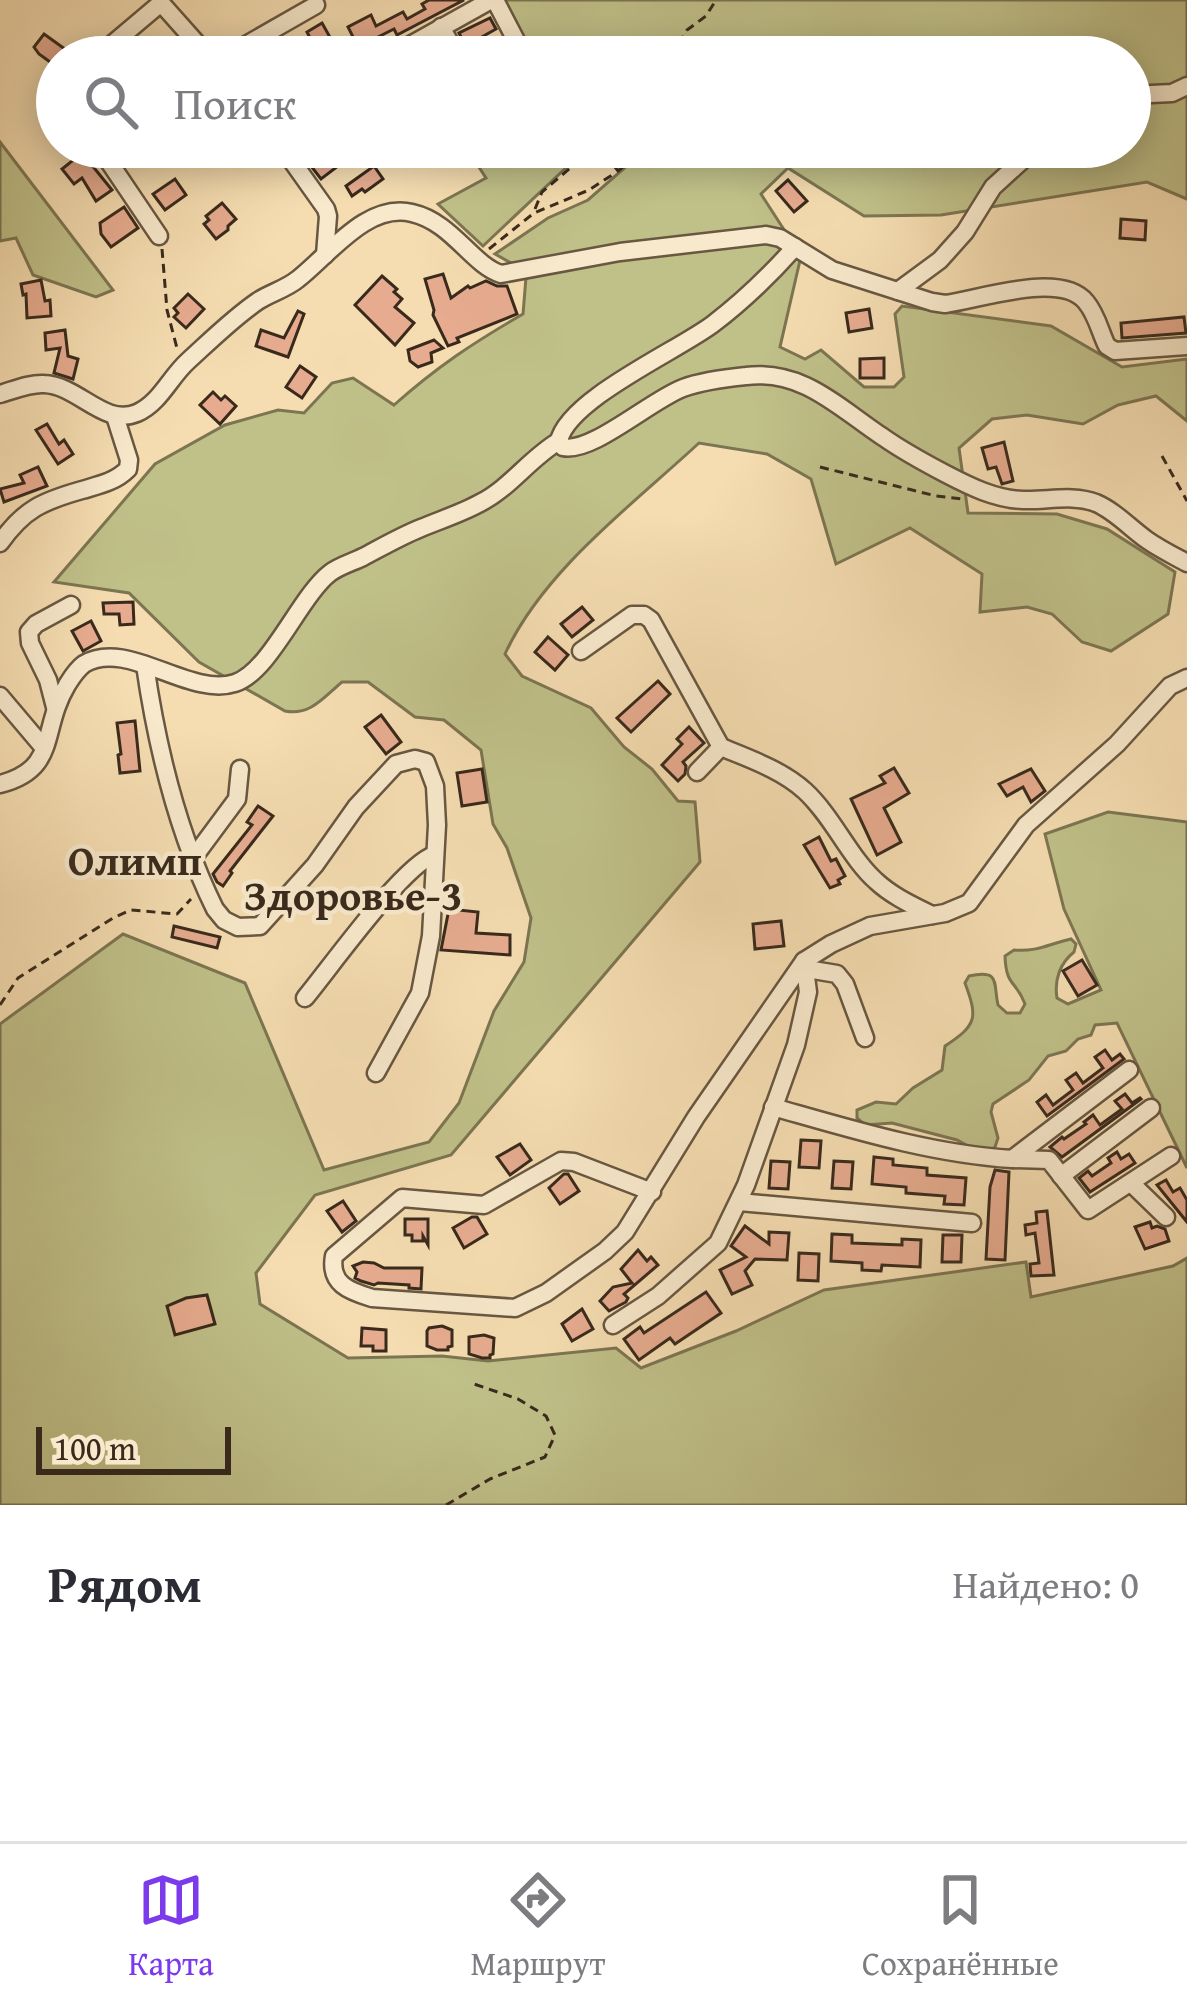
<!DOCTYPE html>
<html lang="ru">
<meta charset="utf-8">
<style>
:root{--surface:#fff;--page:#f2f2f3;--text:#2b2b33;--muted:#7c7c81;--line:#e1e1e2;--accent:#7c3aed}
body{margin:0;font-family:"Gentium Book Plus",serif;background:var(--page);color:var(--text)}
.scale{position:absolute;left:36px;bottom:30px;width:195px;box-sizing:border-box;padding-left:12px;border:6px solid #392a1c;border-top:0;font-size:33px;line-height:42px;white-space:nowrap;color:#392a1c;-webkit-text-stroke:9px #f8e9cc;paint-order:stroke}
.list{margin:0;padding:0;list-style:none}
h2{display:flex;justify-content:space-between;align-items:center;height:156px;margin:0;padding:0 48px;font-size:51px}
h2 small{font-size:39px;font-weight:400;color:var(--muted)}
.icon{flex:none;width:66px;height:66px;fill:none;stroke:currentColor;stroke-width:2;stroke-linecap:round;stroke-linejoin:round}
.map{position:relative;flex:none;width:1187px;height:1505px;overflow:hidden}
.search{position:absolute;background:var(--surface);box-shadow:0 6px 30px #0003;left:36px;right:36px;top:36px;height:132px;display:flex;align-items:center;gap:30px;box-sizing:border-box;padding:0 42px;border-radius:66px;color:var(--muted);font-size:45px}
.sheet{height:336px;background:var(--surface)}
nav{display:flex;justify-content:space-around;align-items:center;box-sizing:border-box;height:168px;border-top:3px solid var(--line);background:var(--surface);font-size:33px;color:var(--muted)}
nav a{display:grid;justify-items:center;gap:6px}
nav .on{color:var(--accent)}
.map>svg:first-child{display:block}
</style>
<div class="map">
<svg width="1187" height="1505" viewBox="0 0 1187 1505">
<rect width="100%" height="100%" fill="#f5ddb1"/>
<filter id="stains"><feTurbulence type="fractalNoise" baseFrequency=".00167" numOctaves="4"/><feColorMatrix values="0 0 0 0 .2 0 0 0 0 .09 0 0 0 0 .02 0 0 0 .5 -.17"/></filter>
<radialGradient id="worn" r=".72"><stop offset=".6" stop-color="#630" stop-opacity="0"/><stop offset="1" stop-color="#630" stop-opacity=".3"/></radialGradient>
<g fill="#c0c089" stroke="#7c7552" stroke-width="3">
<path d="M492,0h695v199l-40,-17 -206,33 -77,1 -76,-48 -27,26 40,62 -21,91 25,12 16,-9 43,37h30l10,-10 -9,-63 7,-8 149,20 71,41 65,-8v62l-31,-25 -38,9 -35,19 -56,-9 -35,4 -33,29 9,65 89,1 50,15 68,43 -7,42 -57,37 -29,-9 -30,-28 -25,-7 -47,5 2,-38 -72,-46 -74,36 -25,-85 -44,-25 -68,-11c-67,62 -156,128 -194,211l17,22 69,32 33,39 28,22 26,32 17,1 5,60 -249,293 -136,40 -59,78 4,31 88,54 94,-2 46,5 128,-13 25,20 95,-37 88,-41 202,-28 5,35 142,-31 14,-8v247h-1187v-481l123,-90 122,49 79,187 105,-28 30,-39 35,-92 30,-49 7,-44 -24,-70 -14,-24 -12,-74 -37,-30 -29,-3 -47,-35h-26c-19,16 -32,34 -57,29l-86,-49 -70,-69 -75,-11 101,-118 70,-39 53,-15 26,3 28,-30 21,-5 41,27c44,-39 79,-62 129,-91l4,-49 -16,-2 -16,-9 53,-36 40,-18 49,-43 -6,-10h499v-90h-611z"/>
<polygon points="0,142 113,290 96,297 33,275 16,238 0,241"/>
<polygon points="484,147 588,147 483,246 438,204 486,178 471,155"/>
<path d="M1108,812l79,10v346l-70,-145 -22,2 -4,10 -13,4 -12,12 -18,5 -19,24 -36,24 -2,8 7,26 -3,9 -6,4h-12l-20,-11 -65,-17 -27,2 -8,-7v-8l19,-8 20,2 17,-16 29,-18 3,-24c32,-21 33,-28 20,-63l4,-7c32,-7 24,7 29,29l9,8h13l5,-9c-9,-24 -19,-17 -20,-48l9,-6c24,2 34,-6 57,-11l5,5 -2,8c-14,11 -20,28 -17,46l11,6 33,-14 -37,-81 -19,-75z"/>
</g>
<g fill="#e7ac90" stroke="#392a1c" stroke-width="3">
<polygon points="429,0 464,0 397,35 394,29 358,47 348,27 371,15 376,26 403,12 407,19 425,9 422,4"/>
<polygon points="490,18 496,29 480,38 491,57 471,57 459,33"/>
<polygon points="322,23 341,57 320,57 307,32"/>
<polygon points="44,34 76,57 57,57 57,67 39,54 34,47"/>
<polygon points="335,147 363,147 321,179 311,166"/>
<polygon points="599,147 625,147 634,158 618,171"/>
<polygon points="82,153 112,190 96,201 82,178 74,184 62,169"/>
<polygon points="374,166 383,179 365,192 362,189 352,196 346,186"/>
<polygon points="175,179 186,195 165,210 153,194"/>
<polygon points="788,180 807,201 794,212 776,191"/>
<polygon points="222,203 236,219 228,226 228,230 216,239 204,224 209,220 206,216"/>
<polygon points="124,207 138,228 111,247 101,234 100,223"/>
<polygon points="1121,219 1146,221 1145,240 1120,238"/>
<polygon points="443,274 451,298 468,286 470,288 486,281 497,286 507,286 517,314 457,338 459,342 448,346 433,315 434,310 425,279"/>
<polygon points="382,276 397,289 394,292 402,299 395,307 414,323 395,345 355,305"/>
<polygon points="41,280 45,301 50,300 51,316 27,318 26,294 23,295 21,284"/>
<polygon points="188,294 204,309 186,328 174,317 178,313 174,308"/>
<polygon points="869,309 872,328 849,332 846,313"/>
<polygon points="298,311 304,314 288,357 256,346 261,330 284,338"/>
<polygon points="1184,317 1186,333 1122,338 1121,323"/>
<polygon points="65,330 68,356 78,359 73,379 54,373 60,348 46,350 45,333"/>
<polygon points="434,340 443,348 431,353 432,362 418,367 410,361 408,350"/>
<polygon points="884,358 884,378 860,378 860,359"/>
<polygon points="300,366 316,377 302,398 286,387"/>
<polygon points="213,392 221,400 225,396 236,406 220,424 200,405"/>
<polygon points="47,424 59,444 64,440 73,454 58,464 36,430"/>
<polygon points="1004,442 1013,481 1002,484 996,467 988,469 982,448"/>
<polygon points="38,467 47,486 4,502 0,489 24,483 20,475"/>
<polygon points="133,602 134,624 120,625 119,614 104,614 103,603"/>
<polygon points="582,607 593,620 572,637 561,624"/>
<polygon points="91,621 101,641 83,651 72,631"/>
<polygon points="548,637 568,655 555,670 535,652"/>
<polygon points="658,681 670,694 631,732 617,718"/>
<polygon points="381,715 401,742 386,754 365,727"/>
<polygon points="135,721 140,771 120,773 118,755 121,754 117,723"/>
<polygon points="689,727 704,743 683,762 686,766 685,774 678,781 662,765 682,744 677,739"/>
<polygon points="894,768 909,793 884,808 901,842 877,855 851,799 885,783 880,776"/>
<polygon points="482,769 487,802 462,806 457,773"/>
<polygon points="1031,769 1045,791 1031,802 1023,787 1007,796 999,784"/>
<polygon points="258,806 273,816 230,871 232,873 223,886 217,882 213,874 252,825 247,822"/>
<polygon points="819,837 831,861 836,859 845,876 838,880 840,884 830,888 804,845"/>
<polygon points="449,909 478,912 476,933 510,935 510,955 441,950"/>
<polygon points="781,921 784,946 755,949 753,924"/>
<polygon points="174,926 220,937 217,948 172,937"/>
<polygon points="1082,960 1097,985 1078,996 1063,971"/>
<polygon points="1105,1050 1112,1060 1120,1054 1124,1059 1047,1116 1037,1102 1046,1095 1053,1105 1073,1090 1066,1080 1076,1073 1083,1083 1103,1068 1095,1057"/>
<polygon points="1125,1094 1132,1103 1140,1098 1141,1099 1062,1157 1050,1147 1062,1137 1064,1139 1086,1124 1084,1122 1093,1115 1100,1125 1122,1109 1115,1101"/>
<polygon points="801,1140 821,1141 819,1168 799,1167"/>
<polygon points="520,1144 531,1160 510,1175 497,1157"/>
<polygon points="1117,1152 1121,1159 1129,1154 1135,1163 1090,1192 1079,1178 1088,1171 1092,1176 1111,1163 1108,1158"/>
<polygon points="874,1157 893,1159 893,1165 927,1168 927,1175 966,1178 964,1205 944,1204 945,1196 906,1193 906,1187 872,1184"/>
<polygon points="771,1161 790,1162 788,1189 769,1188"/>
<polygon points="834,1161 853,1162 851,1189 832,1188"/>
<polygon points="995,1170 1009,1172 1005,1260 986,1259 990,1187"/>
<polygon points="564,1174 568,1174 579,1191 560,1204 549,1188"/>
<polygon points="1166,1180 1173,1192 1180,1188 1187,1200 1187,1222 1157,1185"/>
<polygon points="343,1201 356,1221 342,1232 327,1211"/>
<polygon points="1047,1211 1054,1275 1031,1276 1030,1264 1039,1263 1035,1233 1026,1235 1025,1225 1037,1223 1036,1212"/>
<polygon points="472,1217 477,1217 487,1234 464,1248 453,1228"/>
<polygon points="405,1219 428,1219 428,1245 423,1236 423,1241 412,1241 412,1235 405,1235"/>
<polygon points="1150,1222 1152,1228 1157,1226 1165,1229 1169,1241 1145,1249 1135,1227"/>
<polygon points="745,1226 769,1244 769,1232 789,1233 787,1260 755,1259 745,1271 752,1285 732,1294 720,1270 746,1257 731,1246"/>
<polygon points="832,1234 852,1235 852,1243 902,1245 902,1239 921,1240 920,1267 882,1265 881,1271 862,1270 862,1263 831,1261"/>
<polygon points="943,1235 962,1235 961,1262 942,1262"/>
<polygon points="638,1250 647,1261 651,1257 658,1265 624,1294 628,1298 626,1302 609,1311 600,1301 613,1287 632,1283 621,1269"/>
<polygon points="799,1253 819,1254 818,1281 798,1280"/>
<polygon points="363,1262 374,1263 384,1268 422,1268 421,1289 409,1288 409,1285 378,1283 374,1285 361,1281 355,1278 357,1272 353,1266"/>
<polygon points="706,1292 721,1313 675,1344 670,1338 639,1360 624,1339 640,1327 644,1333"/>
<polygon points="207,1295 215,1324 175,1335 167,1306 186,1298"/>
<polygon points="582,1309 593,1329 572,1341 562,1324"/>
<polygon points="442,1326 452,1330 452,1346 448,1347 448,1350 437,1350 427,1346 427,1331 429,1328"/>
<polygon points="362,1328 386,1330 386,1351 373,1351 373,1346 361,1346"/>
<polygon points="484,1335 494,1338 493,1354 490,1355 490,1358 482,1358 469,1354 469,1337"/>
</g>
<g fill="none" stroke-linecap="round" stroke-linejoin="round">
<g stroke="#685741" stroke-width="21">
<g id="minor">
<polyline points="495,0 522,52"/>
<polyline points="441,27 458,57"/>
<polyline points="97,57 161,3 209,57"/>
<polyline points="225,57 316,5"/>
<polyline points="389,57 491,0"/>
<polyline points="1130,95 1172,93 1187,86"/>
<polyline points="99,147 159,236"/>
<polyline points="282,147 326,209 328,216 325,255"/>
<polyline points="458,157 476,147"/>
<polyline points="898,291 940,260 965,232 993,187 1037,147"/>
<path d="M0,394c14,-4 30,-11 44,-10 34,1 60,43 93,29 23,-10 33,-36 51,-52 22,-20 45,-43 70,-60 12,-8 28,-12 40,-22 31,-24 69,-77 114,-66 40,9 60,52 89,61l119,-22 146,-17 14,3 52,32 100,32 13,2c36,-5 116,-33 141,-2 11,13 14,30 21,44l8,5 72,-5"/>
<path d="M559,441l4,6c28,7 88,-47 120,-59 19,-7 43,-10 63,-12 57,-7 93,32 137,61 20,14 42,26 63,37 25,13 49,25 77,26 24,1 50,-6 73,3 19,8 34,25 51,37 13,9 27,16 40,23"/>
<path d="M559,441c9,-42 120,-91 154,-117 29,-22 58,-50 82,-77"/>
<path d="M0,543c24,-34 43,-42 82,-53 17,-5 33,-8 46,-21l1,-9 -14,-44"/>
<polyline points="581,651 632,615 644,615 651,620 721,747"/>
<path d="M145,665c12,83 33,169 70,244l9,11 14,7 22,-1 55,-61 41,-58 40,-43 19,-5 11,3 9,24 2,39 -6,111 -11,57 -44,80"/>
<polyline points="0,696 44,748"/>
<polyline points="55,707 48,680 30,643 29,632 36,624 71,605"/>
<path d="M697,772l24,-25c29,12 61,23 84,44 28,26 45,67 71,90 16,15 36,24 56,34"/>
<path d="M0,784c59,-15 40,-54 67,-99 5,-8 9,-15 17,-21 43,-26 105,34 151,19 35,-11 65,-87 95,-110 9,-7 23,-11 33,-16 19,-10 38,-21 58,-29 19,-8 41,-15 59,-25 30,-15 50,-45 79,-62"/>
<polyline points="194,857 237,799 240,769"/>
<polyline points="807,969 837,974 845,984 865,1038"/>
<path d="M305,998c25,-30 98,-133 129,-143"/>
<path d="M773,1107c78,22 158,47 239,52l117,-89"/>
<polyline points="1013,1159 1049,1160 1088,1210 1171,1156"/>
<polyline points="1061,1176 1151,1108"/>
<polyline points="1131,1183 1166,1217"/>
<path d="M652,1192l-78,-30 -13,-1 -77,44 -82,-7 -68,58c-5,28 15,35 38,42l143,10 31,-15 59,-42 20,-19 71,-115 108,-156 27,-17 39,-18 75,-13 24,-10 57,-78 91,-81 53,-58 17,-8"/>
<polyline points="739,1202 972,1223"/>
<polyline points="613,1325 658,1296 718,1243 746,1185 796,1045 808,992 804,961"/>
</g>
</g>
<g stroke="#392a1c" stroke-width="3" stroke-dasharray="9 6" stroke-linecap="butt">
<polyline points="672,57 687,30 706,16 716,0"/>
<polyline points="535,209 542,192 595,147"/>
<polyline points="162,249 167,310 178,352"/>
<polyline points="489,249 534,213 589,190 612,175"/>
<polyline points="1162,456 1187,501"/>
<polyline points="820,467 936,496 962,499"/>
<polyline points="0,1005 18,978 113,918 131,910 177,914 191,899"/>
<polyline points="446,1505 490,1479 545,1457 555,1435 546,1416 518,1399 474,1384"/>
</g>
<use href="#minor" stroke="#f8e9cc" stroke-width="16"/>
</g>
<g text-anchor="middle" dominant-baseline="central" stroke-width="9" stroke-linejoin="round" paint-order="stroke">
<g font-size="42" font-weight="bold" fill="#392a1c" stroke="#f8e9cc">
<text x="135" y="859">Олимп</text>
<text x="353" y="894">Здоровье-3</text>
</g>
</g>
<rect width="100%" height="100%" filter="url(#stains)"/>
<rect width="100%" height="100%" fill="url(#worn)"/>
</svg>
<div class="scale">100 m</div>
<div class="search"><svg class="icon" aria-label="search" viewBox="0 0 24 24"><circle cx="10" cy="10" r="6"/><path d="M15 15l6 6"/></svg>Поиск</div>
</div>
<section class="sheet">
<h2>Рядом<small>Найдено: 0</small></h2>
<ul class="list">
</ul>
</section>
<nav>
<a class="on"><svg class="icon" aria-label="map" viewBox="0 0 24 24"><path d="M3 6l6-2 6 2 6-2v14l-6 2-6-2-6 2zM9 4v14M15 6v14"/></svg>Карта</a>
<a><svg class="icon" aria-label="directions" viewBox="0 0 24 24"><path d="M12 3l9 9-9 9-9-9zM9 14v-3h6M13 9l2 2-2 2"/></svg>Маршрут</a>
<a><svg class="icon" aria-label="saved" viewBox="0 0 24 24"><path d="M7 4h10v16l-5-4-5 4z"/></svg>Сохранённые</a>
</nav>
